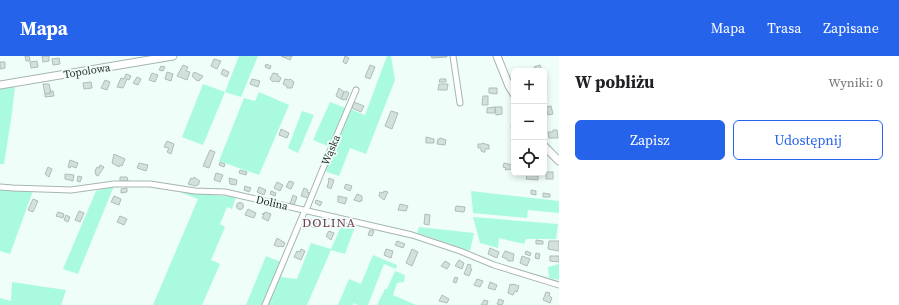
<!DOCTYPE html>
<html lang="pl">
<meta charset="utf-8">
<style>
:root{--surface:#fff;--page:#f6f6f6;--text:#202124;--muted:#757577;--line:#e0e0e0;--accent:#2563eb}
body{margin:0;font-family:"Source Serif 4",serif;background:var(--page);color:var(--text)}
.controls{position:absolute;right:12px;top:12px;display:grid;overflow:hidden;border-radius:6px;box-shadow:0 2px 6px #0003}
.controls button{width:36px;height:36px;display:grid;place-items:center;padding:0;border:0;border-bottom:1px solid var(--line);background:var(--surface);color:var(--text);font:20px sans-serif}
.list{margin:0;padding:0;list-style:none}
h2{display:flex;justify-content:space-between;align-items:center;height:52px;margin:0;padding:0 16px;font-size:17px}
h2 small{font-size:13px;font-weight:400;color:var(--muted)}
.actions{display:flex;gap:8px;padding:12px 16px}
.actions a{flex:1;padding:9px 0;border:1px solid var(--accent);border-radius:6px;text-align:center;font-size:14px;color:var(--accent)}
.actions .main{background:var(--accent);color:#fff}
.icon{flex:none;width:22px;height:22px;fill:none;stroke:currentColor;stroke-width:2;stroke-linecap:round;stroke-linejoin:round}
.map{position:relative;flex:none;width:559px;height:249px;overflow:hidden}
header{display:flex;align-items:center;gap:24px;box-sizing:border-box;height:56px;padding:0 20px;background:var(--accent);color:#fff}
header strong{font-size:19px}
nav{display:flex;gap:22px;margin-inline-start:auto;font-size:14px}
main{display:flex}
aside{flex:1;background:var(--surface)}
.map>svg:first-child{display:block}
</style>
<header>
<strong>Mapa</strong>
<nav><a>Mapa</a><a>Trasa</a><a>Zapisane</a></nav>
</header>
<main>
<div class="map">
<svg width="559" height="249" viewBox="0 0 559 249">
<rect width="100%" height="100%" fill="#effef9"/>
<g fill="#aafae0">
<polygon points="239,0 258,0 241,41 225,36 203,89 182,81 203,28 225,36"/>
<polygon points="387,0 391,0 395,24 366,98 350,92 339,120 324,115 350,53 365,59"/>
<polygon points="15,30 12,57 4,108 0,108 0,32"/>
<polygon points="259,36 289,49 259,119 219,105 244,42 255,45"/>
<polygon points="330,46 346,52 330,91 313,84"/>
<polygon points="302,55 314,59 298,97 288,92"/>
<polygon points="114,130 78,218 63,213 96,135"/>
<polygon points="0,133 33,135 10,198 0,195"/>
<polygon points="183,135 201,138 236,141 232,153 227,151 220,168 225,171 211,204 220,208 202,249 153,249 198,143 182,137"/>
<polygon points="471,135 559,145 559,157 528,154 527,162 473,157"/>
<polygon points="473,161 558,168 556,183 526,183 524,188 499,182 498,192 480,187"/>
<polygon points="343,166 356,168 345,198 331,194 307,249 246,249 266,200 286,208 281,221 297,223 311,187 331,193"/>
<polygon points="419,171 474,177 470,195 417,177"/>
<polygon points="373,199 397,209 396,213 384,208 368,249 358,249 354,247 353,249 338,249 349,223 361,228"/>
<polygon points="559,208 559,224 549,222 548,211"/>
<polygon points="395,215 405,219 404,226 397,227 393,239 416,249 377,249 385,233 387,233"/>
<polygon points="12,226 66,234 61,249 0,249 0,242 11,245"/>
</g>
<g fill="#d2e1dc" stroke="#afbdb8">
<polygon points="25,0 29,0 30,5 26,5"/>
<polygon points="42,0 49,0 49,5 43,6"/>
<polygon points="281,0 292,0 290,4"/>
<polygon points="345,0 349,2 346,8 343,6"/>
<polygon points="431,0 447,0 447,1 432,2"/>
<polygon points="59,2 60,8 53,9 52,3"/>
<polygon points="214,3 221,5 217,13 211,10"/>
<polygon points="37,5 38,11 31,12 30,6"/>
<polygon points="0,6 5,6 5,12 0,13"/>
<polygon points="266,8 271,10 270,13 265,11"/>
<polygon points="183,9 188,11 186,15 190,16 187,24 177,20"/>
<polygon points="370,9 375,11 370,23 365,21"/>
<polygon points="540,9 541,12 535,14 534,11"/>
<polygon points="161,10 165,11 163,15 159,14"/>
<polygon points="223,13 229,16 227,21 221,18"/>
<polygon points="167,16 173,18 171,25 165,23"/>
<polygon points="194,16 203,20 201,23 200,23 199,25 196,24 192,20"/>
<polygon points="152,17 158,19 155,26 149,24"/>
<polygon points="273,17 278,18 277,19 281,22 279,26 275,25 273,26 270,23"/>
<polygon points="126,18 131,20 129,24 127,23 123,32 117,31 121,22 124,23"/>
<polygon points="137,21 141,23 138,29 133,27"/>
<polygon points="252,23 260,25 258,31 250,28"/>
<polygon points="285,23 289,24 290,23 294,26 292,32 287,32 287,30 283,28"/>
<polygon points="440,23 446,23 446,26 439,26"/>
<polygon points="105,24 110,26 107,34 101,32"/>
<polygon points="91,26 92,32 84,33 83,27"/>
<polygon points="43,28 49,28 51,37 45,38"/>
<polygon points="439,28 448,28 447,34 438,34"/>
<polygon points="339,32 344,36 341,43 336,40"/>
<polygon points="489,32 497,32 497,38 489,37"/>
<polygon points="50,35 53,35 54,40 45,41 45,38 51,37"/>
<polygon points="346,35 349,37 346,44 344,43 344,44 341,43 344,36 345,36"/>
<polygon points="483,40 488,40 488,49 482,49"/>
<polygon points="354,46 364,50 361,56 352,52"/>
<polygon points="551,50 553,58 548,59 546,51"/>
<polygon points="495,51 495,57 487,57 487,52"/>
<polygon points="495,51 502,51 502,58 496,59"/>
<polygon points="391,55 398,57 392,73 385,70"/>
<polygon points="511,69 514,69 514,79 512,79"/>
<polygon points="281,73 289,77 287,82 279,79"/>
<polygon points="553,74 557,74 558,82 549,82 548,76 553,76"/>
<polygon points="426,81 434,83 434,87 426,87"/>
<polygon points="440,82 446,84 445,89 437,88 438,83 440,83"/>
<polygon points="167,85 174,88 171,98 167,96 169,92 164,91"/>
<polygon points="482,87 489,89 489,93 485,93 485,96 483,96 481,95 481,92 478,92 478,88 482,88"/>
<polygon points="210,94 215,96 209,112 203,110"/>
<polygon points="114,98 125,103 122,110 120,109 119,111 112,107"/>
<polygon points="70,104 78,107 76,112 71,110 70,112 68,111"/>
<polygon points="220,106 225,108 224,111 219,109"/>
<polygon points="139,107 148,109 146,115 137,112"/>
<polygon points="504,107 512,109 512,113 505,114 506,112 503,111"/>
<polygon points="100,109 104,111 98,120 96,119 95,115 97,111 99,112"/>
<polygon points="48,111 52,113 49,121 45,118"/>
<polygon points="240,114 247,116 246,119 239,117"/>
<rect x="546" y="116" width="7" height="7"/>
<polygon points="216,117 223,119 220,126 214,124"/>
<polygon points="65,118 74,119 73,125 65,123"/>
<polygon points="527,119 538,120 538,124 526,123"/>
<polygon points="78,120 82,121 80,126 77,125"/>
<polygon points="120,121 127,121 128,125 120,125"/>
<polygon points="194,121 200,125 198,129 195,130 188,128 191,122 193,123"/>
<polygon points="229,122 237,124 236,129 230,128"/>
<polygon points="329,122 334,124 331,133 327,131 329,125 328,124"/>
<polygon points="289,125 291,126 291,125 294,127 291,133 286,131"/>
<polygon points="277,126 283,129 280,135 274,132"/>
<polygon points="346,128 352,130 350,135 344,132"/>
<polygon points="245,130 251,132 249,136 244,134"/>
<polygon points="259,131 266,134 264,139 257,136"/>
<polygon points="127,132 127,136 121,137 121,133"/>
<polygon points="304,132 308,134 307,136 310,137 308,142 301,140"/>
<polygon points="531,134 536,135 536,139 531,138"/>
<polygon points="271,135 276,137 275,140 270,138"/>
<polygon points="384,135 388,136 384,144 379,140 380,136 383,137"/>
<polygon points="543,137 550,138 550,141 543,141"/>
<polygon points="357,138 362,140 362,145 360,145 360,146 354,144"/>
<polygon points="293,139 297,141 294,149 290,148"/>
<polygon points="114,140 121,143 119,149 111,146"/>
<polygon points="338,140 347,142 345,148 338,146"/>
<polygon points="33,143 38,145 33,156 28,154"/>
<polygon points="316,144 322,146 320,150 315,147"/>
<circle cx="240" cy="150" r="3.5"/>
<polygon points="400,148 408,150 406,155 398,154"/>
<polygon points="456,150 465,151 464,156 455,155"/>
<polygon points="248,153 256,157 254,162 245,159"/>
<polygon points="79,155 84,157 80,166 75,164"/>
<polygon points="58,156 64,158 63,162 56,160"/>
<polygon points="265,156 271,158 268,165 262,162 264,159 262,158 263,157 264,158"/>
<polygon points="425,158 430,159 429,169 424,168"/>
<polygon points="66,159 70,161 68,166 64,164"/>
<polygon points="120,160 127,163 124,169 117,166"/>
<polygon points="310,163 317,167 315,172 308,169"/>
<polygon points="370,174 374,175 372,180 368,179"/>
<polygon points="329,175 334,177 331,184 326,180"/>
<polygon points="277,182 285,187 283,191 280,190 279,191 274,189"/>
<polygon points="536,184 543,185 543,188 536,188"/>
<polygon points="397,185 405,188 403,192 395,189"/>
<polygon points="549,185 559,185 559,195 548,193"/>
<polygon points="490,192 499,196 497,202 488,198"/>
<polygon points="301,193 305,195 301,204 294,201 297,195 300,196"/>
<polygon points="386,193 393,195 391,202 384,199"/>
<polygon points="412,193 418,196 412,210 406,207"/>
<polygon points="505,195 514,198 513,205 508,205 507,203 502,201"/>
<polygon points="526,195 531,197 530,200 525,198"/>
<polygon points="536,197 540,198 539,203 535,202"/>
<polygon points="522,200 530,203 527,210 520,207"/>
<polygon points="550,200 559,200 559,206 550,205"/>
<polygon points="459,204 464,207 462,213 455,210"/>
<polygon points="445,205 450,208 447,213 441,210"/>
<polygon points="468,208 471,209 470,212 472,213 469,220 464,218"/>
<polygon points="455,221 458,222 456,227 453,226"/>
<polygon points="477,223 483,225 480,231 474,229"/>
<polygon points="490,226 497,229 495,234 488,232"/>
<polygon points="510,228 512,229 513,228 519,230 517,236 515,235 513,239 508,237"/>
<polygon points="546,236 550,237 549,239 552,242 550,247 543,244"/>
<polygon points="442,239 449,243 447,247 439,245"/>
<polygon points="499,243 504,245 502,249 497,248"/>
<polygon points="484,244 488,245 487,249 481,249"/>
</g>
<g fill="none" stroke-linecap="round" stroke-linejoin="round">
<g stroke="#a7b5b0" stroke-width="7">
<g id="minor">
<polyline points="453,0 460,47"/>
<polyline points="0,131 13,132 71,134 114,128 150,128 195,135 225,136 412,179 460,195 494,209 559,229"/>
<polyline points="306,154 328,100 356,34"/>
<polyline points="265,249 305,154"/>
</g>
</g>
<g stroke="#a7b5b0" stroke-width="9">
<g id="tertiary">
<polyline points="497,0 509,30 514,38"/>
<polyline points="0,29 173,0"/>
<polyline points="544,90 559,105"/>
</g>
</g>
<use href="#minor" stroke="#fff" stroke-width="5"/>
<use href="#tertiary" stroke="#fff" stroke-width="7"/>
</g>
<g text-anchor="middle" dominant-baseline="central" stroke-width="3.5" stroke-linejoin="round" paint-order="stroke">
<g font-size="11" fill="#292e2c" stroke="#effef9">
<text transform="translate(87 15) rotate(-9)">Topolowa</text>
<text transform="translate(331 94) rotate(-67)">Wąska</text>
<text transform="translate(272 147) rotate(13)">Dolina</text>
</g>
<g font-size="13" letter-spacing="1" fill="#7d3a5a" stroke="#effef9">
<text x="329" y="166">DOLINA</text>
</g>
</g>
</svg>
<div class="controls">
<button>+</button>
<button>−</button>
<button><svg class="icon" aria-label="locate" viewBox="0 0 24 24"><circle cx="12" cy="12" r="6"/><path d="M12 2v4M12 18v4M2 12h4M18 12h4"/></svg></button>
</div>
</div>
<aside>
<h2>W pobliżu<small>Wyniki: 0</small></h2>
<ul class="list">
</ul>
<div class="actions"><a class="main">Zapisz</a><a>Udostępnij</a></div>
</aside>
</main>
